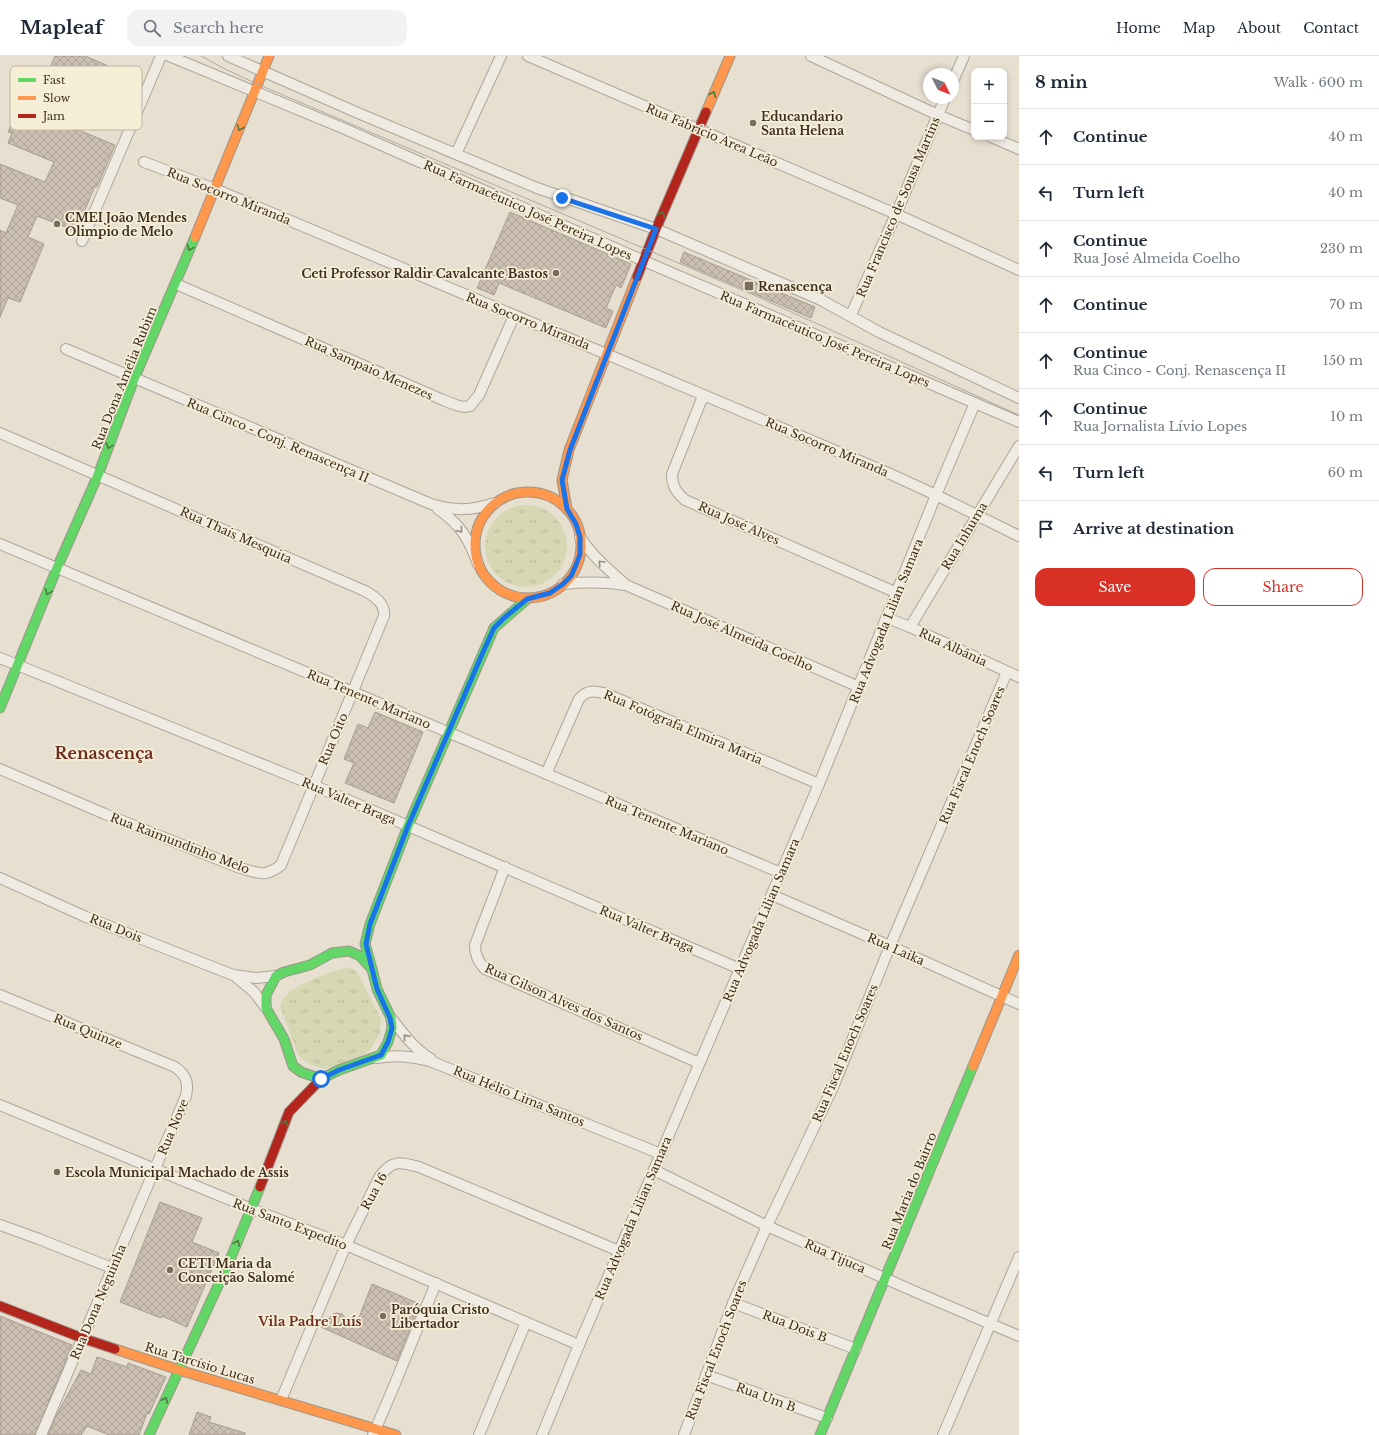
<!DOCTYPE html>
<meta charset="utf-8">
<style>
:root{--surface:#fff;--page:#f2f2f3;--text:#1f2937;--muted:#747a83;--line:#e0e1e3;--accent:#d93025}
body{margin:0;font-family:"Libre Baskerville",serif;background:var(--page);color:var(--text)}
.controls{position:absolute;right:12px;top:12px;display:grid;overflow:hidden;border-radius:8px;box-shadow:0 2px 6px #0003}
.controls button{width:36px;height:36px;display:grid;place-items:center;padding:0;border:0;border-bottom:1px solid var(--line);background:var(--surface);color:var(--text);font:20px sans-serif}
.compass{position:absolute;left:923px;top:12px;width:36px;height:36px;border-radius:50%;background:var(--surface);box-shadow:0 2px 6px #0003;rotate:133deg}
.stop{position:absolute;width:12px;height:12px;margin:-9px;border:3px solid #1a73e8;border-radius:50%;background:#fff}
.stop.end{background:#1a73e8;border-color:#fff;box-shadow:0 1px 4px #0008}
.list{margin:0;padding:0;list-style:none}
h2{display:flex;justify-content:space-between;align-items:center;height:52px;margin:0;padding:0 16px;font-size:17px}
h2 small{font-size:13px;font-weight:400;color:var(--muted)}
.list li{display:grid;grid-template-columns:26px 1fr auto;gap:12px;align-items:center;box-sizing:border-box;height:56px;padding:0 16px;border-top:1px solid var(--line)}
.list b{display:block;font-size:15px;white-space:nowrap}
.list p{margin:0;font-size:13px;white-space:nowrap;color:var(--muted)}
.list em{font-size:13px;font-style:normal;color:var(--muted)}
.actions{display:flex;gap:8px;padding:12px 16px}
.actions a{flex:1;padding:9px 0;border:1px solid var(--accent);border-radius:12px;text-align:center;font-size:14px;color:var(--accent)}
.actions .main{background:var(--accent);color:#fff}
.icon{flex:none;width:22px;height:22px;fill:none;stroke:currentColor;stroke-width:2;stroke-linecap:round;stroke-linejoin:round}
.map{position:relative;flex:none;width:1019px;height:1379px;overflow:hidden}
header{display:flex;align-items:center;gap:24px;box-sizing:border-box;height:56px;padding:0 20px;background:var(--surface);border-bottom:1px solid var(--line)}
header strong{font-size:19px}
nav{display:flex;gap:22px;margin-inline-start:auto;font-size:14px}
.search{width:280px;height:36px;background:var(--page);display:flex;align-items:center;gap:10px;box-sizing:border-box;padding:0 14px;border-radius:12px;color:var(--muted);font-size:15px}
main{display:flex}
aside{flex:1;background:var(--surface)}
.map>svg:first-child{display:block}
</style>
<header>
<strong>Mapleaf</strong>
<div class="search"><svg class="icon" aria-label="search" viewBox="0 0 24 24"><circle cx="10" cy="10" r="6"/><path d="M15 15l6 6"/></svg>Search here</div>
<nav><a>Home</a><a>Map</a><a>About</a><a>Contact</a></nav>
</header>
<main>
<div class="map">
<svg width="1019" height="1379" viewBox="0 0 1019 1379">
<defs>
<pattern id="park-tufts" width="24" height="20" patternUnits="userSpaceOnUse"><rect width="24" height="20" fill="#d6d7b3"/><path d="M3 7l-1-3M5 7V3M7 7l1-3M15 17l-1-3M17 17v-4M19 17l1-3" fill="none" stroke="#b9b99a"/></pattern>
<pattern id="building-cross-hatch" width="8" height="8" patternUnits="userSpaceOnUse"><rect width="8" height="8" fill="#cbbfb2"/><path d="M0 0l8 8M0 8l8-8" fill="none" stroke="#afa499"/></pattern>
</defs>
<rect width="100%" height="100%" fill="#e7e0d1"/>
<g fill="url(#park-tufts)">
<circle cx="526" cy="490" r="41"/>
<path d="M349,911l8,5 24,47 -1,14 -10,17 -7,5 -30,12 -9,2 -15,-5 -11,-9 -18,-49c1,-2 2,-6 4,-8 8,-13 50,-28 65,-31z"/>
</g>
<g fill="url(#building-cross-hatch)" stroke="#a89c90">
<polygon points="55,0 85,0 125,17 107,61 85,52 76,73 115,89 97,131 95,130 76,175 37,160 28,181 44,188 20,246 8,242 0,261 0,174 6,177 18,149 0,142 0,108 45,126 54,106 8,87 12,77 8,76 14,62 17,64 21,55 37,61 48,34 42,31"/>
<polygon points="510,156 631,208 621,232 616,229 606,252 613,255 606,272 499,227 494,239 477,232"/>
<polygon points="684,196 815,251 811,262 680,206"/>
<polygon points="375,656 423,676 394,747 345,727 354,707 344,703 358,668 368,672"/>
<polygon points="160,1146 202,1162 192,1186 219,1197 187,1271 162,1260 161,1262 120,1246"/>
<polygon points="372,1228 420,1248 397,1305 321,1271 333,1258 337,1257 342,1258 355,1272"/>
<polygon points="0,1260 72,1289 35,1379 0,1379"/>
<polygon points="97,1301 127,1311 128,1307 166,1321 149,1358 147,1357 139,1379 109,1379 87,1370 81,1379 48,1379 55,1362 81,1314 91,1318"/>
<polygon points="197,1356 211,1361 209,1366 245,1377 245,1379 189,1379"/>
</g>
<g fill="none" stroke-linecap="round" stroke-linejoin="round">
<g stroke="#ada599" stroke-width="12">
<g id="street">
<polyline points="169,0 345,73 644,205 1019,366"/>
<polyline points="228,0 358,57 537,132 656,173 821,244 879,276 1019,342"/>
<polyline points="528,0 896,158 1019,214"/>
<polyline points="811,0 938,59 974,74"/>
<polyline points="953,25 964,0"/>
<polyline points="991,81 1019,93"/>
<polyline points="456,98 501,0"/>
<polyline points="144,106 215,133 886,416 936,439 1019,480"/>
<polyline points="82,185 161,0"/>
<polyline points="176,228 443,344 456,349 464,351 470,350 479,339 514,260"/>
<polyline points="851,259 896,158 945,42"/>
<path d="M66,293l365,155c23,7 40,7 64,-1"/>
<path d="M703,340l-31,78c0,12 4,18 13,26l212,93"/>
<path d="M0,377l365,158c11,6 20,13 19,25l-103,249c-16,13 -23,8 -41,3l-135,-54 -105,-45"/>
<path d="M438,453c22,15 31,30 40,55"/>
<path d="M580,481c12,19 29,33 46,48"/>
<polyline points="0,488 353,636 781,817"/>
<path d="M563,528c21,-2 42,-2 63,1l233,102"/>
<polyline points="887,562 910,571 1019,621"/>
<polyline points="910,571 1019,390"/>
<polyline points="0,602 313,729 740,913"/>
<path d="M546,718l33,-75c8,-10 17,-8 28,-5l212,90"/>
<path d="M505,811l-30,78c0,10 3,16 10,24l214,94"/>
<polyline points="0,822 86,861 233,919 256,922 276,920"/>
<polyline points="772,839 890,890 1019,948"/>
<polyline points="236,921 254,936 266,952"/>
<path d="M0,939l175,72c11,8 14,15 11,29l-145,339"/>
<path d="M391,962c12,15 23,31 40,41"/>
<path d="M376,1002c20,-3 33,-2 54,3l231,93"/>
<polyline points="0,1049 252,1153 346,1189 579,1289"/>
<polyline points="654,1114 767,1170 918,1237 1019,1280"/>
<polyline points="0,1169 39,1183 112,1212"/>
<polyline points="733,1247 856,1293"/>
<polyline points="706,1319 827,1362"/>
<path d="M281,1344l65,-155 34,-69c13,-17 21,-14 39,-9l200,84"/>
<polyline points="373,1379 394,1330 436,1227"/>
<polyline points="479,1379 526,1266"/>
<polyline points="542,1379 579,1289 819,728 936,439 975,347"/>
<polyline points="684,1379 733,1247 767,1170 834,1029 890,890 1007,616"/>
<polyline points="943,1379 1019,1201"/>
</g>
</g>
<g stroke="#9c958a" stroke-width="11">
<g id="fast">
<polyline points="0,652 57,512 98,419 134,323 195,181"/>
<polygon points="349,895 360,900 372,913 377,933 391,962 392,972 388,986 381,999 339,1014 321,1023 301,1016 293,1010 284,983 266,952 266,939 276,920 284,916 310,909 332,897"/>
<polyline points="372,913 365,888 370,868 408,770 494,572 527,543"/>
<polyline points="149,1379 229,1206 260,1131"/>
<polyline points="820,1379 973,1010"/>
</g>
</g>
<g stroke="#9c958a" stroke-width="11">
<g id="slow">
<polyline points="706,56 730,0"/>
<polyline points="195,181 269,0"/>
<circle cx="528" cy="489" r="53"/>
<polyline points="567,453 562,424 569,394 637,221"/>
<polyline points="973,1010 1019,899"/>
<polyline points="115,1293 179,1314 396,1379"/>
</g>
</g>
<g stroke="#9c958a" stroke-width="11">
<g id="jam">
<polyline points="637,221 656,173 706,56"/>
<polyline points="260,1131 289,1056 321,1023"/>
<polyline points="0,1250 82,1282 115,1293"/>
</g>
</g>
<use href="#street" stroke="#efebe3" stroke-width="10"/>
<use href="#fast" stroke="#63d668" stroke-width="9"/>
<use href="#slow" stroke="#ff974d" stroke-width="9"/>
<use href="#jam" stroke="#b3261e" stroke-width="9"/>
<polyline stroke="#afaaa2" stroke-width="1" points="201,0 223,12 257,28 749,237 1019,359"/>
</g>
<defs><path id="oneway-chevron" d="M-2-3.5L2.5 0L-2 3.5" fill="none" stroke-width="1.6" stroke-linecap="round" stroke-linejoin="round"/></defs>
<g stroke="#4e7a40">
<use href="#oneway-chevron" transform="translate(713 38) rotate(-67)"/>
<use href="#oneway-chevron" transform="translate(240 72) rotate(112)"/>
<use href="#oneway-chevron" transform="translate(662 158) rotate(-67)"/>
<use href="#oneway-chevron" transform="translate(190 192) rotate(113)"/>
<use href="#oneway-chevron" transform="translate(109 390) rotate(111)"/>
<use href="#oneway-chevron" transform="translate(48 536) rotate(112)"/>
<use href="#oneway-chevron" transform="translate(285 1067) rotate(-70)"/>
<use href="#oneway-chevron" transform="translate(237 1187) rotate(-67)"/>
<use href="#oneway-chevron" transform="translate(165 1344) rotate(-65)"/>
</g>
<g stroke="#968c82">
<use href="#oneway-chevron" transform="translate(460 474) rotate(49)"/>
<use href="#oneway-chevron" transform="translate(601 507) rotate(-134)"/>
<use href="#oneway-chevron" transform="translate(406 981) rotate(-129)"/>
</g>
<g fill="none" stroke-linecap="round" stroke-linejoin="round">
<polyline stroke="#1a73e8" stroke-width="5" points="321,1023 339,1014 381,999 388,986 392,972 390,962 377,933 366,888 370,868 408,770 483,596 494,572 504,562 527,543 550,537 563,528 571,520 576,509 580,498 580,481 576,468 567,453 562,424 570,394 656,173 562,142"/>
</g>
<g fill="#786c5e" stroke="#f7eed8" stroke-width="1.5">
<circle cx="753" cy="67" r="4"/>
<circle cx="57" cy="168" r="4"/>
<circle cx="556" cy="217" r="4"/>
<rect x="744" y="225" width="10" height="10" rx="2"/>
<circle cx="57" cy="1116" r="4"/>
<circle cx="170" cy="1214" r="4"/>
<circle cx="383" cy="1260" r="4"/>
</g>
<g text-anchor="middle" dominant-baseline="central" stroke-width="3.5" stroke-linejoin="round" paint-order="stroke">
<g font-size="12" font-weight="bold" fill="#3d2e20" stroke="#f7eed8" text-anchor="start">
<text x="761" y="60">Educandario<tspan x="761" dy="14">Santa Helena</tspan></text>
<text x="65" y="161">CMEI João Mendes<tspan x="65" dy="14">Olimpio de Melo</tspan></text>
<text x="548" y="217" text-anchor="end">Ceti Professor Raldir Cavalcante Bastos</text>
<text x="758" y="230">Renascença</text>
<text x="65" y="1116">Escola Municipal Machado de Assis</text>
<text x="178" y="1207">CETI Maria da<tspan x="178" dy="14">Conceição Salomé</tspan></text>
<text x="391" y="1253">Paróquia Cristo<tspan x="391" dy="14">Libertador</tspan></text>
</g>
<g font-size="12" fill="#3d2e20" stroke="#f7eed8">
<text transform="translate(712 79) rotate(23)">Rua Fabrício Area Leão</text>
<text transform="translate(229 140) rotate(22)">Rua Socorro Miranda</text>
<text transform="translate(898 151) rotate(-67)">Rua Francisco de Sousa Martins</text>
<text transform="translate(528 154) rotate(24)">Rua Farmacêutico José Pereira Lopes</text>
<text transform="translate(528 265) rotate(22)">Rua Socorro Miranda</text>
<text transform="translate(825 283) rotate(23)">Rua Farmacêutico José Pereira Lopes</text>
<text transform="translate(369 312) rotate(24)">Rua Sampaio Menezes</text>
<text transform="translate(124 322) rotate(-68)">Rua Dona Amélia Rubim</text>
<text transform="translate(278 384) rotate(23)">Rua Cinco - Conj. Renascença II</text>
<text transform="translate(827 391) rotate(23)">Rua Socorro Miranda</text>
<text transform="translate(739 467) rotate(24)">Rua José Alves</text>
<text transform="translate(236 479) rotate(24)">Rua Thaís Mesquita</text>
<text transform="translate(964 480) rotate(-59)">Rua Inhuma</text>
<text transform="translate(886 565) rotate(-68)">Rua Advogada Lilian Samara</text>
<text transform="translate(742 580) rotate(24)">Rua José Almeida Coelho</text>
<text transform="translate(953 591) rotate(25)">Rua Albânia</text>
<text transform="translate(369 643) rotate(23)">Rua Tenente Mariano</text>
<text transform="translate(683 671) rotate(23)">Rua Fotógrafa Elmira Maria</text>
<text transform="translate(333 683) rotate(-67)">Rua Oito</text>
<text transform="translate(972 699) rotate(-67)">Rua Fiscal Enoch Soares</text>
<text transform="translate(349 745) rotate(23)">Rua Valter Braga</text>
<text transform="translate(667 769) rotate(23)">Rua Tenente Mariano</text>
<text transform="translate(180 787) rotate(21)">Rua Raimundinho Melo</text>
<text transform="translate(761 864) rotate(-67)">Rua Advogada Lilian Samara</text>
<text transform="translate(116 872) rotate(22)">Rua Dois</text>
<text transform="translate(647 873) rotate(23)">Rua Valter Braga</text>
<text transform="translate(896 893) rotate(24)">Rua Laika</text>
<text transform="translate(564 946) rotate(24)">Rua Gilson Alves dos Santos</text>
<text transform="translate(88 975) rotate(22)">Rua Quinze</text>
<text transform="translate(845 997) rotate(-67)">Rua Fiscal Enoch Soares</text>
<text transform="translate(519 1040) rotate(22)">Rua Hélio Lima Santos</text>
<text transform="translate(173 1071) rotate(-67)">Rua Nove</text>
<text transform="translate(374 1135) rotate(-61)">Rua 16</text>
<text transform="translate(909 1135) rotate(-68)">Rua Maria do Bairro</text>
<text transform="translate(633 1162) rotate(-67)">Rua Advogada Lilian Samara</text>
<text transform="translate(290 1168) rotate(21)">Rua Santo Expedito</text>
<text transform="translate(835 1200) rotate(24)">Rua Tijuca</text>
<text transform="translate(98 1246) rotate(-67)">Rua Dona Neguinha</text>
<text transform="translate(795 1270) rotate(21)">Rua Dois B</text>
<text transform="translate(716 1294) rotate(-69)">Rua Fiscal Enoch Soares</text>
<text transform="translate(200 1307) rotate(17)">Rua Tarcísio Lucas</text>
<text transform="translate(766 1341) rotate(20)">Rua Um B</text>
</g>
<g font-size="13" font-weight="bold" fill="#6b2e1e" stroke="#f7eed8">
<text x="310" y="1265">Vila Padre Luís</text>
</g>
<g font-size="16" font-weight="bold" fill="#6b2e1e" stroke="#f7eed8">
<text x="104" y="697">Renascença</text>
</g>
</g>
<rect x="10" y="10" width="132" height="64" rx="6" fill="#f7eed8" stroke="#bfb4a1" stroke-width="1"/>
<rect x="18" y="22" width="18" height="4" fill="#63d668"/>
<rect x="18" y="40" width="18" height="4" fill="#ff974d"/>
<rect x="18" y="58" width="18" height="4" fill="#b3261e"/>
<g font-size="11" fill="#3d2e20">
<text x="43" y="28">Fast</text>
<text x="43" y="46">Slow</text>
<text x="43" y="64">Jam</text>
</g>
</svg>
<div class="controls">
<button>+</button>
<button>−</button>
</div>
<svg class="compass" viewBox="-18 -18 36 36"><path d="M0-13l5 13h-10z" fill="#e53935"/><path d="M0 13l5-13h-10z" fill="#747a83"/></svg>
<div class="stop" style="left:321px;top:1023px"></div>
<div class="stop end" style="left:562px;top:142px"></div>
</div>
<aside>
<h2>8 min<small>Walk · 600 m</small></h2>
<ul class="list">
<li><svg class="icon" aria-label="ahead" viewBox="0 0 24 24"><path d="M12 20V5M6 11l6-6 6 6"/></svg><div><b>Continue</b></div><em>40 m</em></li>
<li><svg class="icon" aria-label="left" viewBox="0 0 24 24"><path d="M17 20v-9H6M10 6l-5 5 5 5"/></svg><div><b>Turn left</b></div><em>40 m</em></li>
<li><svg class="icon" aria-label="ahead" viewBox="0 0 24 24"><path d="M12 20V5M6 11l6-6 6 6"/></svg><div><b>Continue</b><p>Rua José Almeida Coelho</p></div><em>230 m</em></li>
<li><svg class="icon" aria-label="ahead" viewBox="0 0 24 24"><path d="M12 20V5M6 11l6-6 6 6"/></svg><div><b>Continue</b></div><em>70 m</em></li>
<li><svg class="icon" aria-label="ahead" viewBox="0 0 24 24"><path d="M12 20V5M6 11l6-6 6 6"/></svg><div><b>Continue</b><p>Rua Cinco - Conj. Renascença II</p></div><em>150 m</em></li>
<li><svg class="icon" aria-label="ahead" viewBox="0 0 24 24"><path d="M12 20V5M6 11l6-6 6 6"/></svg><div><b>Continue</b><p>Rua Jornalista Lívio Lopes</p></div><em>10 m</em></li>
<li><svg class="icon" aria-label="left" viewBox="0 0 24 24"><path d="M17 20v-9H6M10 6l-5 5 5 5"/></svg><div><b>Turn left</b></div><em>60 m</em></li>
<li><svg class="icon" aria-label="arrive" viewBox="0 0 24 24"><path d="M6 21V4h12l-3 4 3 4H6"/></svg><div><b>Arrive at destination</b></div></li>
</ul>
<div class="actions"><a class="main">Save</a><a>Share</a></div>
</aside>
</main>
